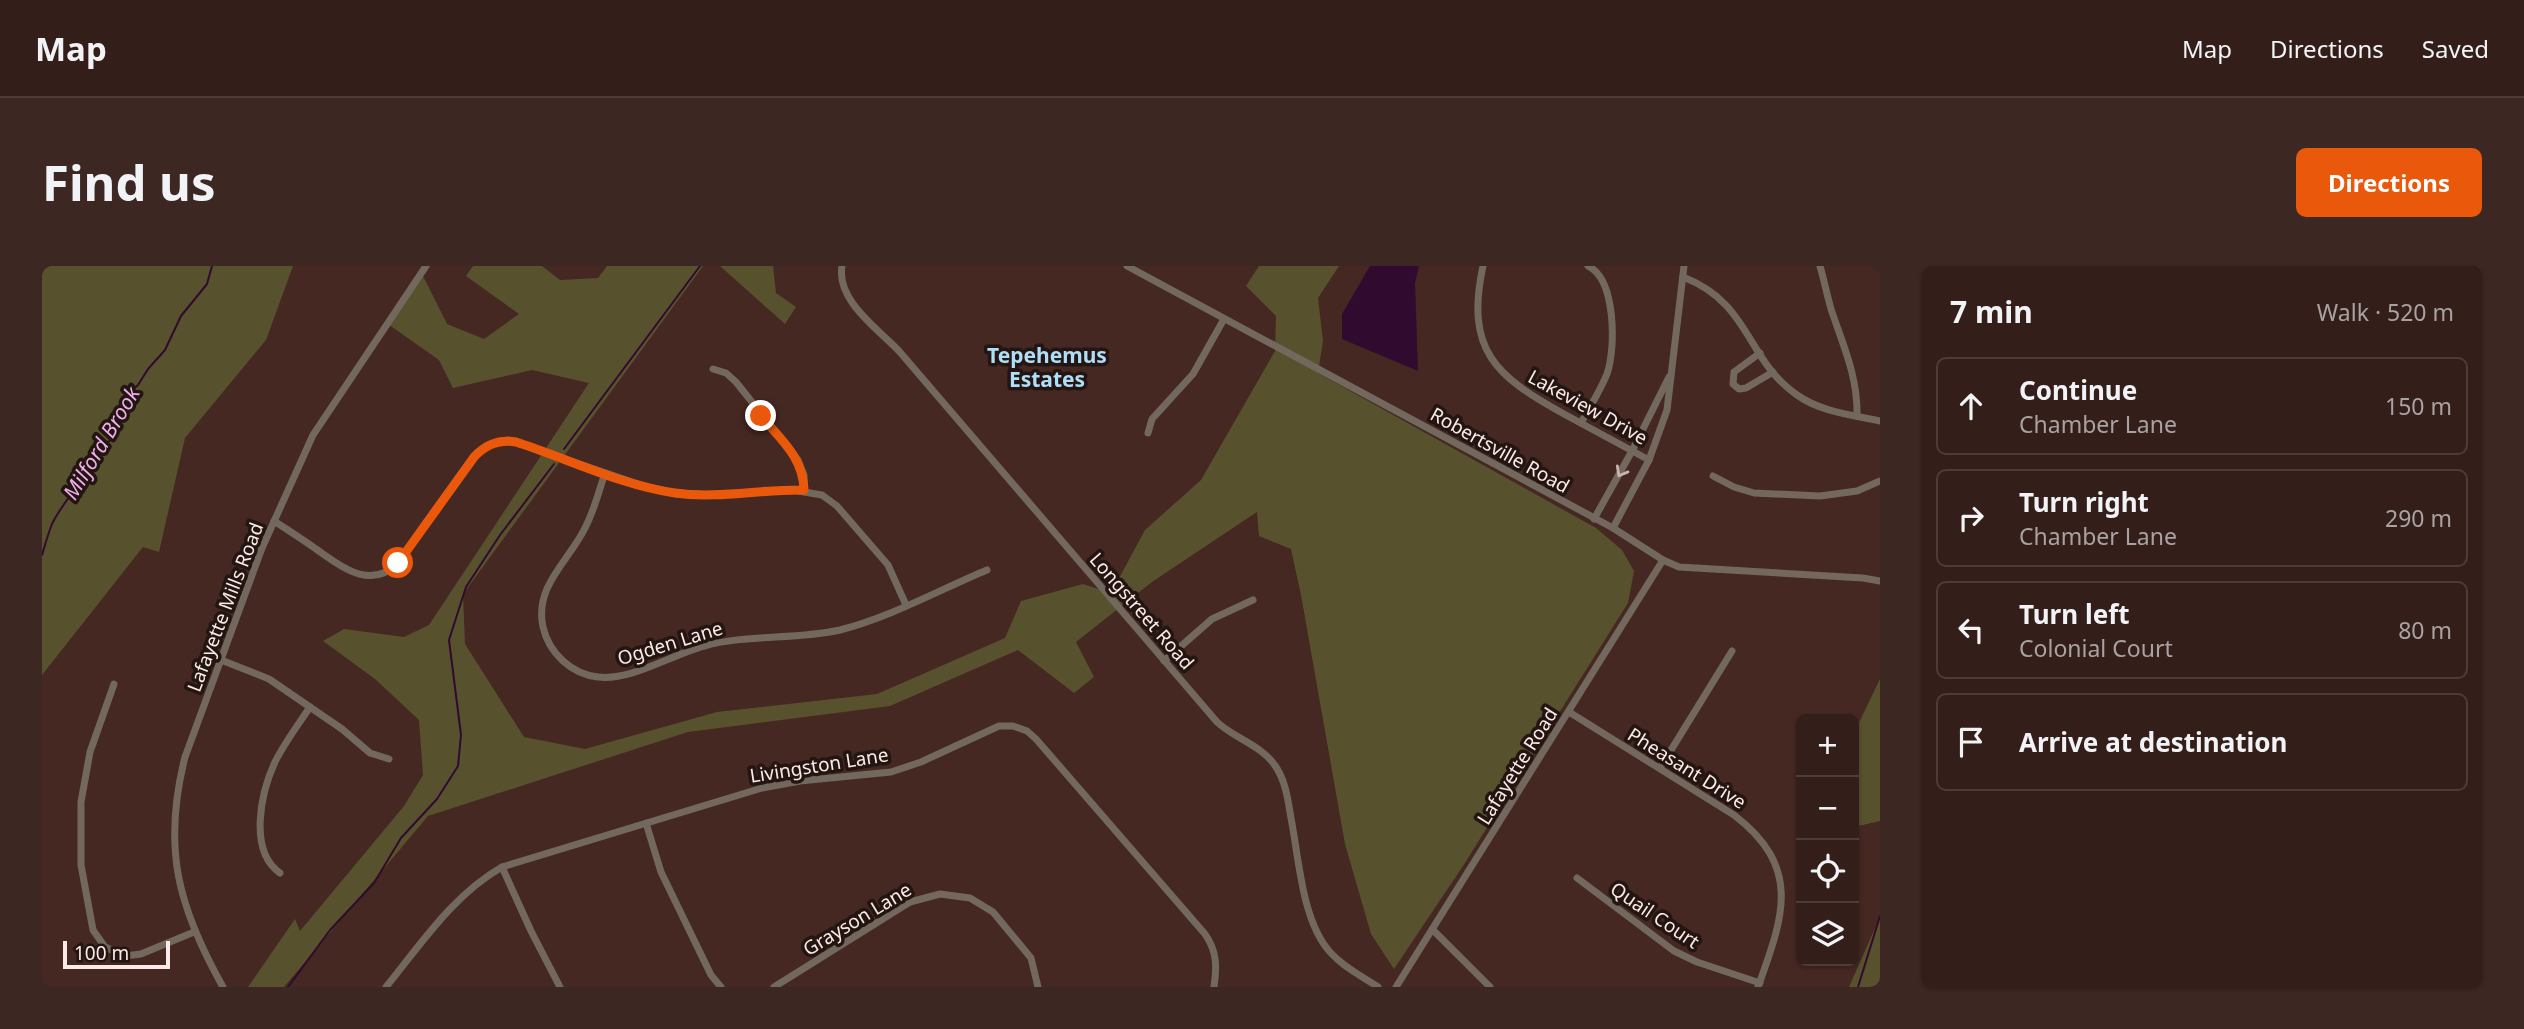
<!DOCTYPE html>
<meta charset="utf-8">
<style>
:root{--surface:#341e1a;--page:#3c2723;--text:#f1f3f6;--muted:#a9a2a2;--line:#4e3c39;--accent:#ea580c}
body{margin:0;font-family:"Noto Sans",sans-serif;background:var(--page);color:var(--text)}
.controls{position:absolute;right:21px;bottom:21px;display:grid;overflow:hidden;border-radius:10px;box-shadow:0 2px 5px #0004}
.controls button{width:63px;height:63px;display:grid;place-items:center;padding:0;border:0;border-bottom:2px solid var(--line);background:var(--surface);color:var(--text);font:35px sans-serif}
.scale{position:absolute;left:21px;bottom:18px;width:107px;box-sizing:border-box;padding-left:7px;border:4px solid #fde9e5;border-top:0;font-size:19px;line-height:24px;white-space:nowrap;color:#fde9e5;-webkit-text-stroke:5px #221512;paint-order:stroke}
.stop{position:absolute;width:21px;height:21px;margin:-16px;border:5px solid #ea580c;border-radius:50%;background:#fff}
.stop.end{background:#ea580c;border-color:#fff;box-shadow:0 2px 7px #0008}
.list{margin:0;padding:0;list-style:none}
h2{display:flex;justify-content:space-between;align-items:center;height:91px;margin:0;padding:0 28px;font-size:30px}
h2 small{font-size:23px;font-weight:400;color:var(--muted)}
.list li{display:grid;grid-template-columns:46px 1fr auto;gap:21px;align-items:center;box-sizing:border-box;height:98px;margin:0 14px 14px;padding:0 14px;border:2px solid var(--line);border-radius:10px}
.list b{display:block;font-size:26px;white-space:nowrap}
.list p{margin:0;font-size:23px;white-space:nowrap;color:var(--muted)}
.list em{font-size:23px;font-style:normal;color:var(--muted)}
.icon{flex:none;width:38px;height:38px;fill:none;stroke:currentColor;stroke-width:2;stroke-linecap:round;stroke-linejoin:round}
.map{position:relative;flex:none;width:1838px;height:721px;overflow:hidden;border-radius:10px}
header{display:flex;align-items:center;gap:42px;box-sizing:border-box;height:98px;padding:0 35px;background:var(--surface);border-bottom:2px solid var(--line)}
header strong{font-size:33px}
nav{display:flex;gap:38px;margin-inline-start:auto;font-size:24px}
.intro{display:flex;align-items:center;justify-content:space-between;box-sizing:border-box;height:168px;padding:0 42px}
h1{margin:0;font-size:49px}
.button{padding:18px 32px;border-radius:10px;background:var(--accent);color:#fff;font-size:24px;font-weight:700}
main{display:flex;gap:42px;padding:0 42px}
aside{flex:1;background:var(--surface);border-radius:10px;box-shadow:0 2px 5px #0004}
.map>svg:first-child{display:block}
</style>
<header>
<strong>Map</strong>
<nav><a>Map</a><a>Directions</a><a>Saved</a></nav>
</header>
<div class="intro"><h1>Find us</h1><a class="button">Directions</a></div>
<main>
<div class="map">
<svg width="1838" height="721" viewBox="0 0 1838 721">
<rect width="100%" height="100%" fill="#452822"/>
<g fill="#58512e">
<polygon points="0,0 251,0 224,74 143,172 117,286 101,281 0,409"/>
<polygon points="431,0 500,0 518,14 556,12 565,0 661,0 421,328 423,378 482,471 543,483 675,446 835,428 963,372 979,335 1041,318 1069,327 1103,264 1159,214 1233,85 1234,50 1204,20 1217,0 1297,0 1276,32 1281,75 1276,107 1554,262 1580,284 1592,305 1586,337 1421,600 1352,703 1329,668 1303,578 1259,329 1249,283 1217,270 1215,246 1110,316 1034,376 1052,411 1032,427 976,384 848,440 646,466 386,550 242,721 206,721 253,653 258,665 362,540 381,509 377,454 333,413 281,375 302,363 362,371 387,359 547,117 490,104 411,122 397,94 343,56 380,8 405,58 442,73 477,48 424,10"/>
<polygon points="678,0 731,0 734,27 754,41 743,58"/>
<polygon points="1838,413 1838,555 1812,561 1812,467"/>
<polygon points="1838,651 1838,721 1807,721"/>
</g>
<polygon fill="#310b2f" points="1328,0 1377,0 1373,17 1376,105 1300,73 1300,48"/>
<g fill="none" stroke-linecap="round" stroke-linejoin="round">
<g stroke="#310b2f" stroke-width="2">
<polyline points="522,183 658,0"/>
<path d="M0,289c3,-10 6,-21 10,-31 17,-36 75,-89 73,-128l13,-11 10,-16 17,-19 16,-34 26,-32 5,-18"/>
<polyline points="246,721 288,664 332,617 359,572 395,533 416,500 419,469 407,374 424,321 458,269 512,198"/>
<polyline points="1816,721 1838,650"/>
</g>
<g stroke="#73685e" stroke-width="7">
<path d="M800,0c-6,34 35,62 57,85l318,371c18,17 45,23 59,45 10,15 12,34 15,51 8,41 11,103 39,134 13,15 32,24 48,35"/>
<polyline points="1085,0 1571,262 1621,294 1637,301 1821,312 1838,315"/>
<path d="M1441,0c-18,84 12,110 81,148 28,15 57,31 85,46"/>
<path d="M1778,0c4,14 7,29 11,43 12,36 27,68 26,107"/>
<path d="M1641,11c68,26 63,83 114,118 24,17 55,20 83,26"/>
<polyline points="1718,87 1692,106 1691,118 1697,123 1704,122 1731,106"/>
<polyline points="671,103 684,107 694,116 756,194 762,209 762,224"/>
<path d="M1539,157c9,-16 19,-32 26,-49 9,-26 9,-95 -19,-108"/>
<polyline points="1106,167 1110,153 1151,108 1182,53"/>
<path d="M563,207c-6,18 -11,38 -20,55 -16,33 -51,58 -42,99 6,26 28,47 55,50 33,4 73,-22 106,-31 44,-12 91,-6 136,-16 51,-13 99,-40 147,-60"/>
<polyline points="1671,210 1692,221 1712,227 1778,230 1815,225 1838,215"/>
<polyline points="1552,253 1590,185 1627,111"/>
<path d="M232,255c14,9 28,18 42,28 25,17 54,42 82,14l81,-111 12,-8 18,-4 135,46 30,7 47,2 71,-5 30,5 15,11 51,59 18,40"/>
<polyline points="1571,262 1607,194 1625,144 1642,0"/>
<polyline points="179,394 227,413 300,463 328,487 347,493"/>
<polyline points="1122,395 1170,353 1211,334"/>
<polyline points="72,418 48,486 39,536 39,599 51,664 63,681 83,690 99,688 152,666"/>
<path d="M1527,446l165,103c69,53 49,102 24,172"/>
<polyline points="1618,502 1690,385"/>
<polyline points="604,557 619,606 669,709 679,721"/>
<polyline points="460,601 489,665 518,721"/>
<path d="M238,607c-32,-22 -19,-81 -5,-111 10,-20 23,-37 35,-55"/>
<polyline points="1535,612 1632,685 1655,696 1718,717"/>
<polyline points="1391,664 1448,721"/>
<path d="M181,721c-45,-80 -61,-139 -38,-230l77,-209 51,-113 113,-169"/>
<path d="M344,721c35,-43 67,-92 116,-120l260,-79 38,-7 91,-9 30,-10 78,-36h14l14,5 9,8 169,195c12,17 12,33 9,53"/>
<polyline points="732,721 868,636 898,628 928,632 951,646 989,692 996,721"/>
<polyline points="1354,721 1621,294"/>
</g>
</g>
<defs><path id="oneway-chevron" d="M-2-3.5L2.5 0L-2 3.5" fill="none" stroke-width="1.6" stroke-linecap="round" stroke-linejoin="round" transform="scale(1.75)"/></defs>
<use stroke="#c6b5af" href="#oneway-chevron" transform="translate(1579 206) rotate(119)"/>
<g fill="none" stroke-linecap="round" stroke-linejoin="round">
<path stroke="#ea580c" stroke-width="9" d="M356,297l76,-106c12,-13 25,-18 42,-15 50,16 107,44 159,51 43,6 86,-4 129,-3 -1,-33 -23,-50 -43,-74"/>
</g>
<g text-anchor="middle" dominant-baseline="central" stroke-width="7" stroke-linejoin="round" paint-order="stroke">
<g font-size="19" fill="#fde9e5" stroke="#221512">
<text transform="translate(1546 141) rotate(29)">Lakeview Drive</text>
<text transform="translate(1458 184) rotate(29)">Robertsville Road</text>
<text transform="translate(183 341) rotate(-69)">Lafayette Mills Road</text>
<text transform="translate(1100 345) rotate(49)">Longstreet Road</text>
<text transform="translate(628 377) rotate(-17)">Ogden Lane</text>
<text transform="translate(777 499) rotate(-9)">Livingston Lane</text>
<text transform="translate(1475 500) rotate(-58)">Lafayette Road</text>
<text transform="translate(1645 502) rotate(32)">Pheasant Drive</text>
<text transform="translate(1613 649) rotate(34)">Quail Court</text>
<text transform="translate(815 653) rotate(-31)">Grayson Lane</text>
</g>
<g font-size="21" font-weight="bold" fill="#b0ddf8" stroke="#221512">
<text x="1005" y="89">Tepehemus<tspan x="1005" dy="24">Estates</tspan></text>
</g>
<g font-size="21" font-style="italic" fill="#f0aeea" stroke="#221512">
<text transform="translate(59 177) rotate(-59)">Milford Brook</text>
</g>
</g>
</svg>
<div class="controls">
<button>+</button>
<button>−</button>
<button><svg class="icon" aria-label="locate" viewBox="0 0 24 24"><circle cx="12" cy="12" r="6"/><path d="M12 2v4M12 18v4M2 12h4M18 12h4"/></svg></button>
<button><svg class="icon" aria-label="layers" viewBox="0 0 24 24"><path d="M12 4l9 5-9 5-9-5zM3 14l9 5 9-5"/></svg></button>
</div>
<div class="scale">100 m</div>
<div class="stop" style="left:356px;top:297px"></div>
<div class="stop end" style="left:719px;top:150px"></div>
</div>
<aside>
<h2>7 min<small>Walk · 520 m</small></h2>
<ul class="list">
<li><svg class="icon" aria-label="ahead" viewBox="0 0 24 24"><path d="M12 20V5M6 11l6-6 6 6"/></svg><div><b>Continue</b><p>Chamber Lane</p></div><em>150 m</em></li>
<li><svg class="icon" aria-label="right" viewBox="0 0 24 24"><path d="M7 20v-9h11M14 6l5 5-5 5"/></svg><div><b>Turn right</b><p>Chamber Lane</p></div><em>290 m</em></li>
<li><svg class="icon" aria-label="left" viewBox="0 0 24 24"><path d="M17 20v-9H6M10 6l-5 5 5 5"/></svg><div><b>Turn left</b><p>Colonial Court</p></div><em>80 m</em></li>
<li><svg class="icon" aria-label="arrive" viewBox="0 0 24 24"><path d="M6 21V4h12l-3 4 3 4H6"/></svg><div><b>Arrive at destination</b></div></li>
</ul>
</aside>
</main>
